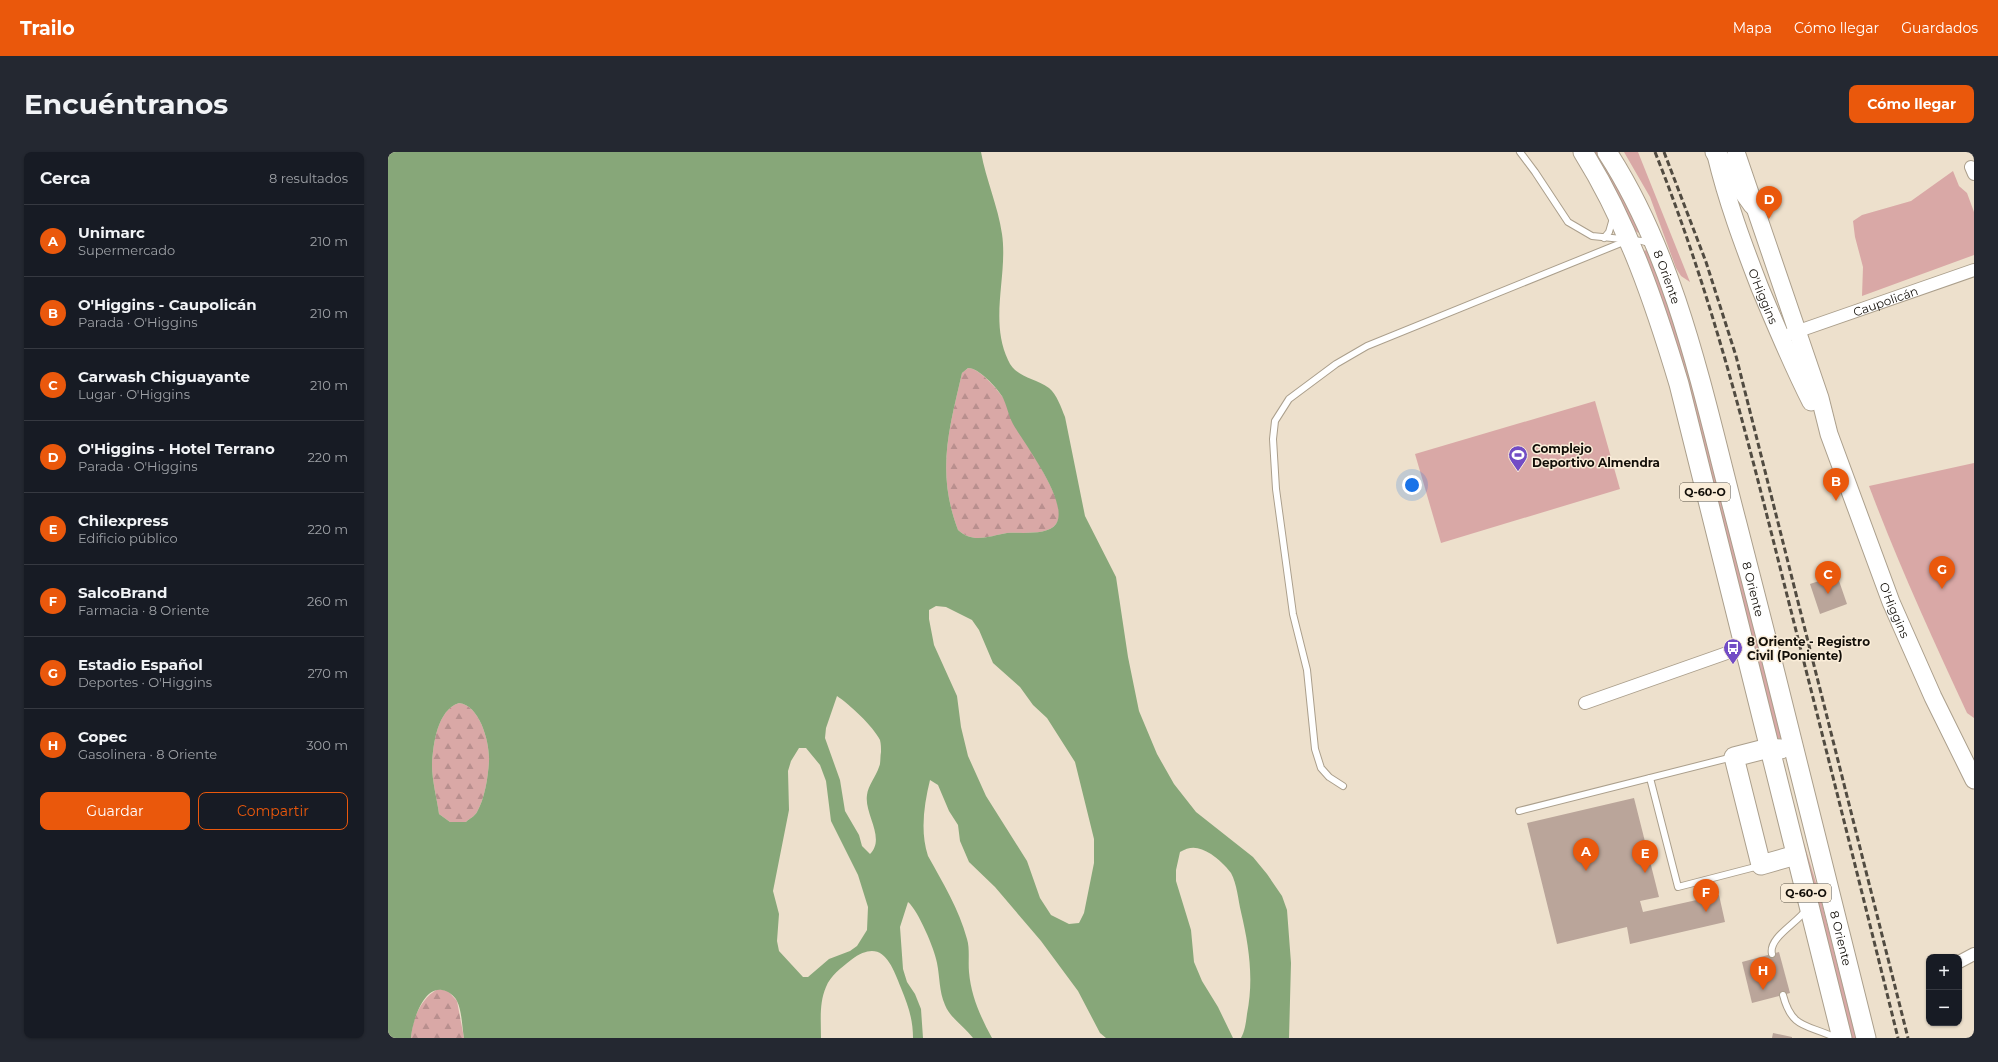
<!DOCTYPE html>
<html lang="es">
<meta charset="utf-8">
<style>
:root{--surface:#171b24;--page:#242831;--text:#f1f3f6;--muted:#9ea1a6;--line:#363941;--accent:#ea580c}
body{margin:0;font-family:Montserrat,sans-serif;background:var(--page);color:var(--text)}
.controls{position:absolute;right:12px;bottom:12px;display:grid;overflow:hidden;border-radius:8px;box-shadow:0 1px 3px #0004}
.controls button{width:36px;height:36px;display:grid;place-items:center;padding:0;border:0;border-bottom:1px solid var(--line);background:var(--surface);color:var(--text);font:20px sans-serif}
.you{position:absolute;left:1024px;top:333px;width:14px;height:14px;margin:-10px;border:3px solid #fff;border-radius:50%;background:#1a73e8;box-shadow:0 0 0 6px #1a73e833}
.badge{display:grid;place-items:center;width:26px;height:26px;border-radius:50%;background:var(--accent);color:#fff;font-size:13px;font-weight:700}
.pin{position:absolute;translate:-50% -33px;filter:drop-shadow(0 1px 2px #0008)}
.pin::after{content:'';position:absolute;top:21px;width:14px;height:12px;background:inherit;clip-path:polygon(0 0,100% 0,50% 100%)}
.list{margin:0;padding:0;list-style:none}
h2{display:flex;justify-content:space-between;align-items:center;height:52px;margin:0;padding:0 16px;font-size:17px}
h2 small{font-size:13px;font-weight:400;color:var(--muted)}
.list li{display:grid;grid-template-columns:26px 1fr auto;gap:12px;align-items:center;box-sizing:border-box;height:72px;padding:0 16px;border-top:1px solid var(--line)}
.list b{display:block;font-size:15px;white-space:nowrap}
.list p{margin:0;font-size:13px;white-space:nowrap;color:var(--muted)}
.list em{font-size:13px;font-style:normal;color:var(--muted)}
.actions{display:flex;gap:8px;padding:12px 16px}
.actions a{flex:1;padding:9px 0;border:1px solid var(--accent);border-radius:8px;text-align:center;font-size:14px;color:var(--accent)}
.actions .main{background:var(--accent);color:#fff}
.map{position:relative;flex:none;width:1586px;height:886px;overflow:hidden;border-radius:8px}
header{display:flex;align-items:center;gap:24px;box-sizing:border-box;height:56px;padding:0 20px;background:var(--accent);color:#fff}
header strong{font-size:19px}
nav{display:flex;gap:22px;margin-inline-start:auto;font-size:14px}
.intro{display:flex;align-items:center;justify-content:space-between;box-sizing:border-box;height:96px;padding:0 24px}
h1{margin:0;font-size:28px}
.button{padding:10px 18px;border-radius:8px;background:var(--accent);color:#fff;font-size:14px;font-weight:700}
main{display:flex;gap:24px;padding:0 24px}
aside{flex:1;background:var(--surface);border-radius:8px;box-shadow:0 1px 3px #0004}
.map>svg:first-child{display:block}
</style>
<header>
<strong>Trailo</strong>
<nav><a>Mapa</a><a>Cómo llegar</a><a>Guardados</a></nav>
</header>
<div class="intro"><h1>Encuéntranos</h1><a class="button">Cómo llegar</a></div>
<main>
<aside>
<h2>Cerca<small>8 resultados</small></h2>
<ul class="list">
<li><span class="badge">A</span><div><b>Unimarc</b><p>Supermercado</p></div><em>210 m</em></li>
<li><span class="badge">B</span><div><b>O'Higgins - Caupolicán</b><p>Parada · O'Higgins</p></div><em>210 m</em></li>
<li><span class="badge">C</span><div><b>Carwash Chiguayante</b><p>Lugar · O'Higgins</p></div><em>210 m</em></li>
<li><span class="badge">D</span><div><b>O'Higgins - Hotel Terrano</b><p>Parada · O'Higgins</p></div><em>220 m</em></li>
<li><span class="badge">E</span><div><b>Chilexpress</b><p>Edificio público</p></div><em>220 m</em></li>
<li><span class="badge">F</span><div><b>SalcoBrand</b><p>Farmacia · 8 Oriente</p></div><em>260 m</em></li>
<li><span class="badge">G</span><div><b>Estadio Español</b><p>Deportes · O'Higgins</p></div><em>270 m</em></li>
<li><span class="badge">H</span><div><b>Copec</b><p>Gasolinera · 8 Oriente</p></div><em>300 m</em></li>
</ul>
<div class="actions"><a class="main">Guardar</a><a>Compartir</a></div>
</aside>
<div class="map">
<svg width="1586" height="886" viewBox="0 0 1586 886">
<defs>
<pattern id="forest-firs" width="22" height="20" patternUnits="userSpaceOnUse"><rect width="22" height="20" fill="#d9a8a6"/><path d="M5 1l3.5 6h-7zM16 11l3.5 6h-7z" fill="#b98f8e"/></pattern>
</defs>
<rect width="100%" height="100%" fill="#ede0cc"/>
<g fill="#d9a8a6">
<polygon points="1202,0 1209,0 1226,26 1254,83 1244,77"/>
<polygon points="1236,0 1250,0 1302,130 1293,124 1288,116 1262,45"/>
<polygon points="1565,19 1571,34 1579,41 1586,60 1586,103 1474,144 1475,115 1467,85 1465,69 1474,63 1523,49"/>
<polygon points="1263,97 1300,216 1395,586 1388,587 1292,213 1255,99"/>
<polygon points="1207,249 1232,337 1053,391 1027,302"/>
<path d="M1586,311v255l-7,-5c-35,-75 -69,-150 -98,-227z"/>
<polygon points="1393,616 1432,744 1468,886 1461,886"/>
</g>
<g fill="url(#forest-firs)">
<path d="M580,216c11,0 27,19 34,28 6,9 10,20 15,30 10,19 42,67 42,86 1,4 -1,9 -3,12 -8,12 -37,8 -49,9 -18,3 -34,11 -49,-3 -22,-58 -9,-100 4,-157z"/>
<path d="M71,551c21,2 31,40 30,58 -1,16 -4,37 -12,51 -2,4 -8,7 -11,10h-16l-11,-8c-2,-15 -7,-33 -7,-49 1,-20 5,-55 27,-62z"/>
<path d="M50,837l10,2 9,10 7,37h-53c1,-19 10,-40 27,-49z"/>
</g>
<path fill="#87a779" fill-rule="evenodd" d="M0,0h593c5,28 17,54 21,82 6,41 -13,86 6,126 8,18 26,17 41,28 8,7 12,19 16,29l20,99 31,61 12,80 11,54 18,43 17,30 22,28 57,45 14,17 15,22 5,14 4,53 -2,75h-48c4,-7 5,-16 6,-24 7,-35 2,-68 -6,-102 -3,-13 -4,-28 -10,-39 -5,-7 -13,-14 -20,-19 -11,-7 -20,-9 -31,-2l-4,18v11l15,49 3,32 8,19 16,26 15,31h-127l-6,-5 -22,-42 -37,-50 -46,-54 -26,-25 -9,-21 -2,-16 -9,-14 -11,-26 -8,-5c-6,25 -10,51 -2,76 15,27 31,53 39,83 3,10 1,22 2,33 2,24 12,46 23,66h-19c-8,-11 -23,-20 -28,-33 -6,-14 -5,-27 -8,-42 -2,-13 -19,-53 -29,-61l-8,25 3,42 4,13 8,12 6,15 2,29h-10c0,-19 -5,-33 -12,-50 -10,-25 -19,-51 -50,-28 -9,7 -21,16 -25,27 -7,16 -5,34 -5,51h-357c-2,-11 -2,-27 -7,-37 -3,-6 -9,-10 -15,-11 -19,-4 -30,33 -31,48h-23zM580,216c11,0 28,19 34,28 5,9 6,19 11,28 11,19 57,79 43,100 -8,12 -37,8 -49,9 -18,3 -34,11 -49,-3 -22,-58 -9,-100 4,-157zM548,454l10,1 26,13 7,10 14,33 27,24 13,18 14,13 28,44 19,77v24l-10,50 -5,10 -10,1 -18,-9 -11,-17 -13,-37 -41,-65 -18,-40 -7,-29 -4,-31 -23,-51 -5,-26v-9zM449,544c12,8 36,30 43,44 1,4 1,8 1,12 -1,5 0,11 -2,15 -3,9 -11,19 -12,28 -3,19 19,43 3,59l-8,-8 -3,-11 -14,-24 -5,-31 -15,-42 1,-10zM71,551c21,2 31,40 30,58 -1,16 -4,37 -12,51 -2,4 -8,7 -11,10h-16l-11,-8c-2,-15 -7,-33 -7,-49 1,-20 5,-55 27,-62zM411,596h7l14,17 6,16 5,40 27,54 10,32 -1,23 -10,16 -7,5 -21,8 -21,18h-5l-24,-26 -2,-10 2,-27 -6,-23 16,-81 -1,-39 3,-10z"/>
<g fill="#baa59a">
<polygon points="1449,423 1459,452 1432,462 1422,432"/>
<polygon points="1246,646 1271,745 1252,749 1255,760 1331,743 1337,770 1242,792 1239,775 1169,792 1139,671"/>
<polygon points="1391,800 1402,841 1364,851 1354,810"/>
<polygon points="1385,881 1404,885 1404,886 1384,886"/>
</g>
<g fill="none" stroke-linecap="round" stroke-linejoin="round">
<g stroke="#ab9f8c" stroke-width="8">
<g id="service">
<polyline points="1132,0 1147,20 1180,70 1204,84 1254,89 1261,91"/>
<polyline points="1216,86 1221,80 1225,66"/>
<polyline points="1262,626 1290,735 1371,714"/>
<polyline points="955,634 941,625 933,616 927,597 919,518 905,462 888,337 885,287 887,269 901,247 948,212 979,194 1238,89"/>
<polyline points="1131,659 1345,605"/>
<path d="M1384,802c-4,-16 25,-31 34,-44"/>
<path d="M1395,843c9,35 25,29 53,43"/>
</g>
</g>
<g stroke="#ab9f8c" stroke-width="14">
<g id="minor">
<polyline points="1583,15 1586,22"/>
<path id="s1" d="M1402,182l184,-64"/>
<polyline points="1197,551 1356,495"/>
<polyline points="1571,810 1586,802"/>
</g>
</g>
<g stroke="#ab9f8c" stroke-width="19">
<g id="secondary">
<path id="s2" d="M1348,0l84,246 9,36 62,168 42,95 41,83"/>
<path id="s3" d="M1328,3c11,46 27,89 44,133 16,38 32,77 51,114"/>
</g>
</g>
<g stroke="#ab9f8c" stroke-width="21">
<g id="primary">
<path d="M1195,0c45,72 72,152 96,232l163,654"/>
<path id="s4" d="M1219,0c71,109 97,247 130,372 44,171 87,342 129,514"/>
<polyline points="1327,0 1365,53"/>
<polyline points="1393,597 1381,596 1346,605 1373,713 1408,703"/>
</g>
</g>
<use href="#service" stroke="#fff" stroke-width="6"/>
<use href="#minor" stroke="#fff" stroke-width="12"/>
<use href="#secondary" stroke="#fff" stroke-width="17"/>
<use href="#primary" stroke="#fff" stroke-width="19"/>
<g stroke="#514b41" stroke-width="3" stroke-dasharray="6 3" stroke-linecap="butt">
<path d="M1267,0c58,145 95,296 133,447 37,146 74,293 110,439"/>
<polyline points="1276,0 1318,110 1348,204 1520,886"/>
</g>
</g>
<defs>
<g id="stadium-pin" transform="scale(1)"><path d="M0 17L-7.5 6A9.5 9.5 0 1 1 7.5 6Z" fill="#724cc5" stroke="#faedd9"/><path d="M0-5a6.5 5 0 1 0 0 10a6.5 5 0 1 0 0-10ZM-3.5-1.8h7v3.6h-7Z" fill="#fff"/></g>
<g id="bus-pin" transform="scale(1)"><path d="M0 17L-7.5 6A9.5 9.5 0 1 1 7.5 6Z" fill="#724cc5" stroke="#faedd9"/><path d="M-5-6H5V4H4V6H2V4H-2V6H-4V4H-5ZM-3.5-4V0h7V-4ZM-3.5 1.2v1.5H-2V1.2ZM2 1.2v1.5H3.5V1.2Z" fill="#fff"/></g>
</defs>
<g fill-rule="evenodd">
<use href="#stadium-pin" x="1130" y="303"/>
<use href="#bus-pin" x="1345" y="496"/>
</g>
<g text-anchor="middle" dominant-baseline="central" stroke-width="3" stroke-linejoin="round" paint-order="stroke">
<g fill="#faedd9" stroke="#585247" stroke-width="1">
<rect x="1292" y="331" width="50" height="18" rx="3"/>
<rect x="1393" y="732" width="50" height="18" rx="3"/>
</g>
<g font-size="11" font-weight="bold" fill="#130f09">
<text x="1317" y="340">Q-60-O</text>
<text x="1418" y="741">Q-60-O</text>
</g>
<g font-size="12" fill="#130f09" stroke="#faedd9">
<text stroke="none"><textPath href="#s4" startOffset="139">8 Oriente</textPath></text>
<text stroke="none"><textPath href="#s3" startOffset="149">O'Higgins</textPath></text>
<text stroke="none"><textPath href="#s1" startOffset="101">Caupolicán</textPath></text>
<text stroke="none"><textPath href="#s4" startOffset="463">8 Oriente</textPath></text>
<text stroke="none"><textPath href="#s2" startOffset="485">O'Higgins</textPath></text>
<text stroke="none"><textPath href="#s4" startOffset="823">8 Oriente</textPath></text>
</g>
<g font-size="12" font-weight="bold" fill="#130f09" stroke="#faedd9" text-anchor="start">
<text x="1144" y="296">Complejo<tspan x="1144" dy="14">Deportivo Almendra</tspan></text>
<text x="1359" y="489">8 Oriente - Registro<tspan x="1359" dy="14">Civil (Poniente)</tspan></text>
</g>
</g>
</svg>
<div class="controls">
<button>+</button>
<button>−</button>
</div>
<div class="you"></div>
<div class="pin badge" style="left:1198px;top:719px">A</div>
<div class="pin badge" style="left:1448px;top:349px">B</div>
<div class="pin badge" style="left:1440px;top:442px">C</div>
<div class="pin badge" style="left:1381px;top:67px">D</div>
<div class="pin badge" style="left:1257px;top:721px">E</div>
<div class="pin badge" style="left:1318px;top:760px">F</div>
<div class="pin badge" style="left:1554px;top:437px">G</div>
<div class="pin badge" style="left:1375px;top:838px">H</div>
</div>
</main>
